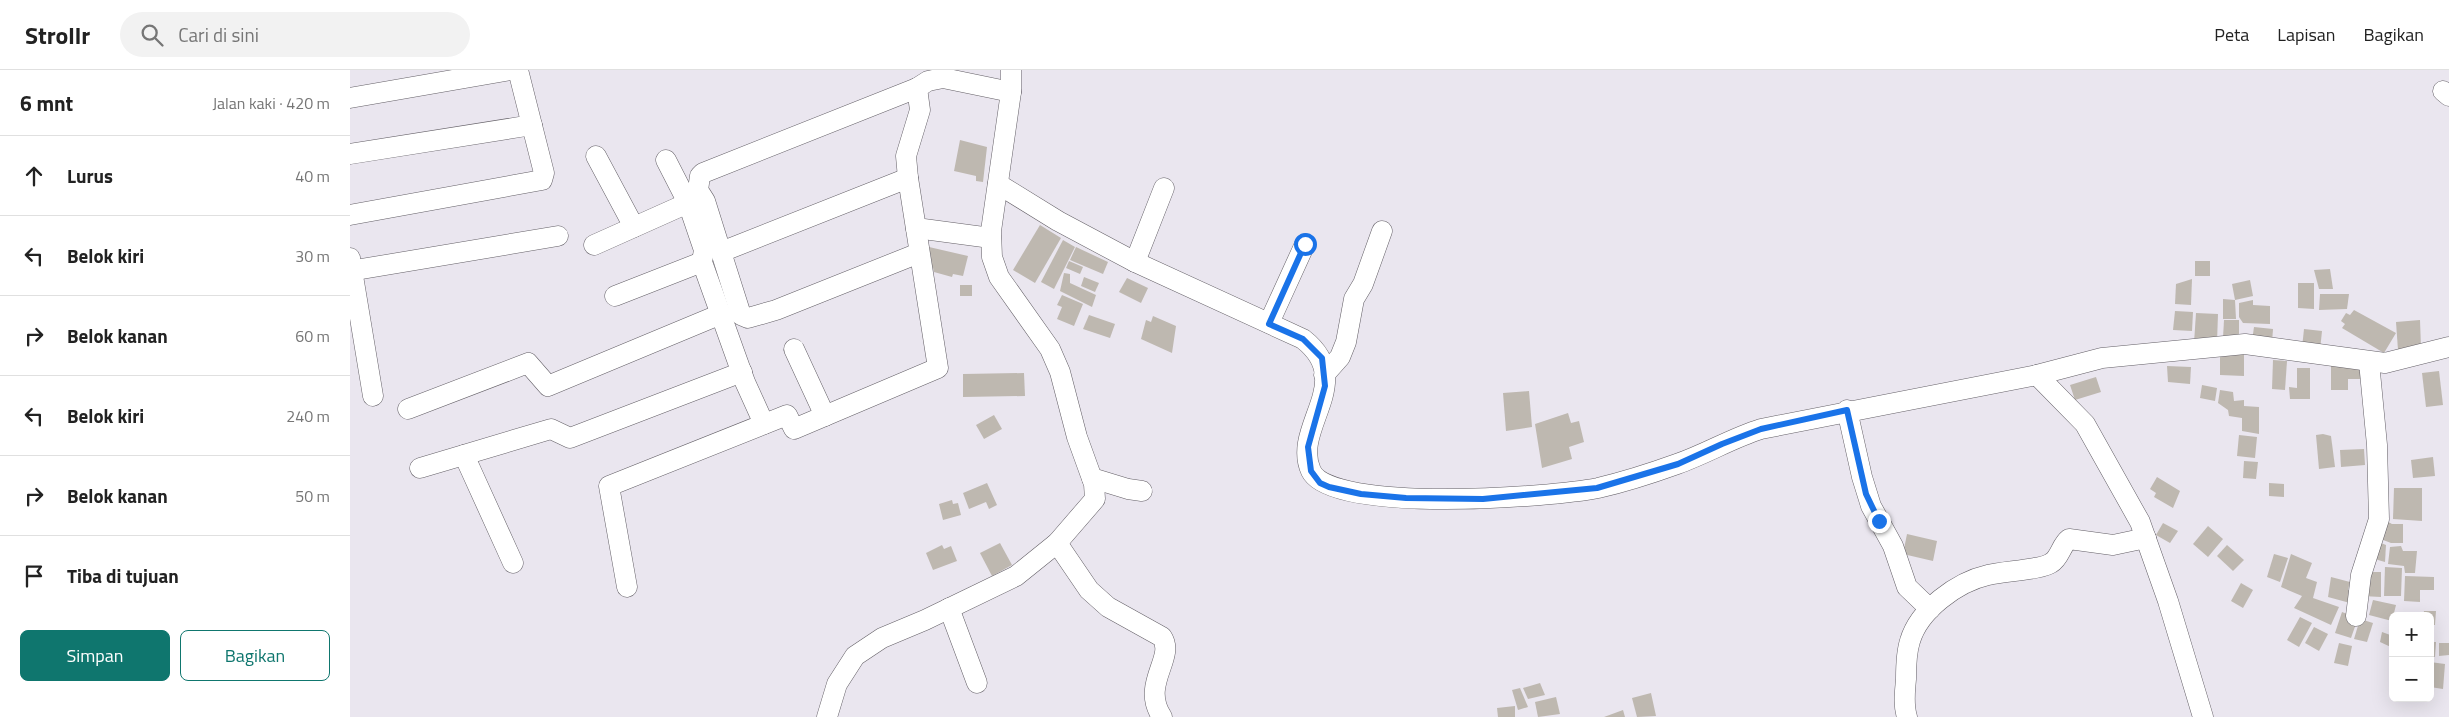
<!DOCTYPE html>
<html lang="id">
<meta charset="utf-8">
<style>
:root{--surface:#fff;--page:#f2f2f2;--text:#222;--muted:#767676;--line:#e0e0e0;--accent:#0f766e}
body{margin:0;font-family:"Titillium Web",sans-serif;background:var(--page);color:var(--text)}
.controls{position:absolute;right:15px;bottom:15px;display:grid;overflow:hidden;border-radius:8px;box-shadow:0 5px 20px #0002}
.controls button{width:45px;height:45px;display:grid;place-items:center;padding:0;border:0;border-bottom:1px solid var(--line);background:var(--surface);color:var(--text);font:25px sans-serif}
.stop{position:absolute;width:15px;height:15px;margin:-11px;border:4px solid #1a73e8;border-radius:50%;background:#fff}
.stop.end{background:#1a73e8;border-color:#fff;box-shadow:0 1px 5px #0008}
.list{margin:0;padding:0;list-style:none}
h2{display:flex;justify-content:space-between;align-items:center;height:65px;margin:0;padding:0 20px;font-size:21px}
h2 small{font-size:16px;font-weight:400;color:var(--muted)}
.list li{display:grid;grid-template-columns:32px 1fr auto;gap:15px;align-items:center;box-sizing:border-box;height:80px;padding:0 20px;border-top:1px solid var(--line)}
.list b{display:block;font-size:19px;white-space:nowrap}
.list em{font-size:16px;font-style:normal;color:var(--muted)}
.actions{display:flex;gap:10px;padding:15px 20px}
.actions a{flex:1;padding:11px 0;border:1px solid var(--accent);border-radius:8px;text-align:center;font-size:18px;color:var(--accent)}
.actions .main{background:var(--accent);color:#fff}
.icon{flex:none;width:28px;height:28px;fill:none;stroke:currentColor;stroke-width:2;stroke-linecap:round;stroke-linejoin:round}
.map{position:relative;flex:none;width:2099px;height:647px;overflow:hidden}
header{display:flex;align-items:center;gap:30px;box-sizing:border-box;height:70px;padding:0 25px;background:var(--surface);border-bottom:1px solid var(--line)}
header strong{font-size:24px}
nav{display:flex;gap:28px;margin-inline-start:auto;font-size:18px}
.search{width:350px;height:45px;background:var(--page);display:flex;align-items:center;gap:12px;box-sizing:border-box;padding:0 18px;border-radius:28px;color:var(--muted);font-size:19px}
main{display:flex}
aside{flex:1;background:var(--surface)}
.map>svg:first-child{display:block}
</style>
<header>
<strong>Strollr</strong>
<div class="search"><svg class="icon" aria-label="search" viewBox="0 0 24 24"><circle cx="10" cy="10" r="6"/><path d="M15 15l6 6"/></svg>Cari di sini</div>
<nav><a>Peta</a><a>Lapisan</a><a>Bagikan</a></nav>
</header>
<main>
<aside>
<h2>6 mnt<small>Jalan kaki · 420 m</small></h2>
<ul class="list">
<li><svg class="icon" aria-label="ahead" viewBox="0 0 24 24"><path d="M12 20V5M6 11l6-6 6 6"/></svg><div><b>Lurus</b></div><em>40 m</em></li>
<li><svg class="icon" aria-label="left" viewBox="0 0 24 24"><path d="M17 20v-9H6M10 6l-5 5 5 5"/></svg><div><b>Belok kiri</b></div><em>30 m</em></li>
<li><svg class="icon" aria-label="right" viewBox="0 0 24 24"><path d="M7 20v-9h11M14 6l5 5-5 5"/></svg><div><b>Belok kanan</b></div><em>60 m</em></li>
<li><svg class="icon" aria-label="left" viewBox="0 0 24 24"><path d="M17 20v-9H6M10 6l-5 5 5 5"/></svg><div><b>Belok kiri</b></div><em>240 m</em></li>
<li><svg class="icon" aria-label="right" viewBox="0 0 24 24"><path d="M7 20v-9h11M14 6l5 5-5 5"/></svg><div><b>Belok kanan</b></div><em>50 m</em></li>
<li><svg class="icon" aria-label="arrive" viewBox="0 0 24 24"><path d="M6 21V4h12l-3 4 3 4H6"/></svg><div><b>Tiba di tujuan</b></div></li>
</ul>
<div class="actions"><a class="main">Simpan</a><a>Bagikan</a></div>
</aside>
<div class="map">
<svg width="2099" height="647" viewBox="0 0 2099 647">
<rect width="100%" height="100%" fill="#eae6ef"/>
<g fill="#beb8b0">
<polygon points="610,70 637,77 633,112 626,111 626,106 604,101"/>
<polygon points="690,155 711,168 685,213 663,200"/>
<polygon points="713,170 725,177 704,219 691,212"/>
<polygon points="579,177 618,186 613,206 603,204 602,207 584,202 583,198 575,196"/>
<polygon points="726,177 758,192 753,204 720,190"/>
<polygon points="719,191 733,197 730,204 716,198"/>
<rect x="1845" y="191" width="15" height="15"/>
<polygon points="1980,199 1983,219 1969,219 1964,200"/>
<polygon points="714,203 720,204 720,213 746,225 742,237 710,221"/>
<polygon points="734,207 749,213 745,222 731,216"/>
<polygon points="777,208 798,218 791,233 769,222"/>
<polygon points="1842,209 1841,235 1825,234 1826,214"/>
<polygon points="1900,210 1903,226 1885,230 1886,249 1873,249 1873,229 1885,230 1882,214"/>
<polygon points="1948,213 1964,213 1964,239 1948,238"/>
<rect x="610" y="215" width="12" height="11"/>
<polygon points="1970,224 1999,224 1997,239 1969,240"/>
<polygon points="712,225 733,234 724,256 707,249 712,237 707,235"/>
<polygon points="1903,230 1903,235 1920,236 1920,254 1893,253 1889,247 1889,233"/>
<polygon points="2004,240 2046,263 2034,283 1992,258 1995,254 1991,251 1996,243 2000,245"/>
<polygon points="1825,241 1843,242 1842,261 1823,260"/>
<polygon points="1846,243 1868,244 1867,272 1844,273"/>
<polygon points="739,245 765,254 760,268 733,259"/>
<polygon points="803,246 826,256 822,283 791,269 796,250 801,252"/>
<polygon points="1874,250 1889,250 1889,269 1873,268"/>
<polygon points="2070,250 2071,278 2048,280 2046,252"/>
<polygon points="1904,257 1923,259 1922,273 1902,271"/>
<polygon points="1954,259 1972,261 1970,280 1952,278"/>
<polygon points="1870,282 1894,283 1894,306 1870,305"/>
<polygon points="1923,290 1937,291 1935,320 1922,319"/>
<polygon points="1981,294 2012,295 2012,309 1998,309 1998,320 1981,320"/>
<polygon points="1817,296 1841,297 1840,314 1818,312"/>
<polygon points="1947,298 1960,298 1960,329 1940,329 1939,317 1947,318"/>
<polygon points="2089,301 2093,335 2076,337 2072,303"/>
<polygon points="674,303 675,326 613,327 613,304"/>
<polygon points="1746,307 1751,322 1725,330 1720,315"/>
<polygon points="1852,315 1867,318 1865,331 1850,328"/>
<polygon points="1870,320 1883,322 1884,331 1894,330 1894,336 1909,337 1909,364 1892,361 1892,348 1879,346 1878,340 1868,333"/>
<polygon points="1179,321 1182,357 1156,361 1153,323"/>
<polygon points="1218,343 1221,353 1229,351 1234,372 1219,377 1222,389 1192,398 1185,354"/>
<polygon points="644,345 652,359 634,369 626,355"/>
<polygon points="1973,364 1981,366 1985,397 1969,399 1966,365"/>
<polygon points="1889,365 1907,367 1905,388 1887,386"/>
<polygon points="2014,379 2015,395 1991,397 1990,380"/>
<polygon points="2083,387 2085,406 2063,408 2061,390"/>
<polygon points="1894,391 1908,392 1906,409 1893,408"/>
<polygon points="1807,407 1830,421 1823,438 1804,427 1806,423 1800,419"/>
<polygon points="637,413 647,435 639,439 636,432 619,439 613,423"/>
<polygon points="1919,413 1934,414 1934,427 1919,426"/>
<polygon points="2044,418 2072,418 2072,451 2043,449"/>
<polygon points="602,430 603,434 608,433 611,445 593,450 589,434"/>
<polygon points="2033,449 2042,454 2053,454 2053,473 2041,473 2028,468"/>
<polygon points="1813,453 1828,461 1820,473 1806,465"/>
<polygon points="1858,456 1873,469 1858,487 1843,474"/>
<polygon points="1557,464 1587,471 1583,491 1553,484"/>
<polygon points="2026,471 2036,475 2035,492 2021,488"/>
<polygon points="650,473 662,495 642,506 630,483"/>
<polygon points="592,475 594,479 601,476 607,491 583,500 576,483"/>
<polygon points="1877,475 1894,490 1883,501 1867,486"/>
<polygon points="2051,476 2053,481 2067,481 2065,503 2055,503 2054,496 2038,494 2040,477"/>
<polygon points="1924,484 1938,488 1930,512 1917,507"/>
<polygon points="1941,484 1962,493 1956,508 1967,512 1963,528 1989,537 1981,555 1944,538 1952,526 1931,517"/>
<polygon points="2035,497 2052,498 2051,526 2034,526"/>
<polygon points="2016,502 2031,502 2031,527 2012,526"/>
<polygon points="2055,506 2084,507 2084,520 2070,520 2070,532 2054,531"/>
<polygon points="1981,507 2000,512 1998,520 2002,521 2000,533 1978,527"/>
<polygon points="1891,513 1903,520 1893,538 1881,531"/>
<polygon points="2023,530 2046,535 2042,551 2019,545"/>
<polygon points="2074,541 2086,541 2085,555 2080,555 2080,546 2073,546"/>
<polygon points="1992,542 2008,548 2001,568 1985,563"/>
<polygon points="1950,547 1962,553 1949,577 1937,570"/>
<polygon points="2010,549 2023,553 2017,572 2004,569"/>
<polygon points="1964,557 1978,564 1969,581 1955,573"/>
<polygon points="2032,562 2043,566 2043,578 2030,572"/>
<polygon points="2080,572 2086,572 2085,587 2080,587"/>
<polygon points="1989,573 2002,576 1998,596 1984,593"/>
<polygon points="2089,573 2099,573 2099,585 2089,586"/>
<polygon points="2080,592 2095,594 2093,619 2080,617"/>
<polygon points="1190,613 1195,625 1178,629 1173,618"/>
<polygon points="1170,618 1178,637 1168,640 1162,620"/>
<polygon points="1301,623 1306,646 1287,647 1282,628"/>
<polygon points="1206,627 1210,644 1188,647 1185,632"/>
<polygon points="1165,636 1165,647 1148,647 1147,638"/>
<polygon points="1273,640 1275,647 1254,647"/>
</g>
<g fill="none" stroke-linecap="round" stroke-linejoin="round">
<g stroke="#635f66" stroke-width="21">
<g id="minor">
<polyline points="2093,21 2099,26"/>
<polyline points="0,28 160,0"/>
<polyline points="0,84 182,55"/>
<polyline points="246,86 284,157"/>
<polyline points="316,90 338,133 354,180 352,192 395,312 414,354"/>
<polyline points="558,108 371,182 355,131 348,120 350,106 353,103 567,18 578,11 593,8 661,22"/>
<path d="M648,114l60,37 77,41 168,77c55,43 -12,88 8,132 20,43 243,26 287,17 26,-6 54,-15 79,-24 29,-10 55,-26 84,-35l276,-54 65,-17 143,-14 140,19 64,-16"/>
<polyline points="0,145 192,110 194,103 168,0"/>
<polyline points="566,158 641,168"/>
<polyline points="244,175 338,133"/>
<polyline points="371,182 391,245 398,248 426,240 569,183"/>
<polyline points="0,188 23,326"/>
<polyline points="785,192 814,118"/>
<polyline points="0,201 208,166"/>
<polyline points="265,226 352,192"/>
<polyline points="919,253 955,174"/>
<polyline points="444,279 475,346"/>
<polyline points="974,305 990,287 996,272 1004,229 1013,214 1032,161"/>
<polyline points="1687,305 1735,354 1790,452 1818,531 1853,647"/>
<polyline points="58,339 178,293 198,316 371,244"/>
<polyline points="1497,340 1512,407 1521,436 1543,476 1557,517 1580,539"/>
<polyline points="114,385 163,493"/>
<polyline points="70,398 201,359 220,368 392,302"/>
<polyline points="742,408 778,419 792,421"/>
<path d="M707,473l32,47 19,17 54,30c14,21 -22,47 0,80"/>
<polyline points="277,517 259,416 437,345 444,359 588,298 558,108 556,86 570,40 567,18"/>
<polyline points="599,538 627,613"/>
<polyline points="2006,546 2011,505 2029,449 2027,375 2019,292"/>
<polyline points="477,647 487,614 505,586 532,568 575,550 666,506 707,473 745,429 744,414 727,367 710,302 700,279 649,207 642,187 641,161 661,22 661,0"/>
<path d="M1557,647c-4,-13 -2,-25 -1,-38 0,-12 0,-26 4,-38 9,-31 47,-59 78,-66 15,-4 53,-5 63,-12 9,-5 10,-18 18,-24l44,6 33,-7"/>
</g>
</g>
<use href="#minor" stroke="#fff" stroke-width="20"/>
</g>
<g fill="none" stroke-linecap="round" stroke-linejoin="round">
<polyline stroke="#1a73e8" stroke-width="6" points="955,174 919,254 953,269 972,288 975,316 958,377 961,401 970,413 979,417 1011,424 1056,428 1133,429 1247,418 1328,394 1372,374 1411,359 1497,340 1516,424 1529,451"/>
</g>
</svg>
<div class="controls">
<button>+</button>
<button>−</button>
</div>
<div class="stop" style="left:955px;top:174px"></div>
<div class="stop end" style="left:1529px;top:451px"></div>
</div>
</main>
